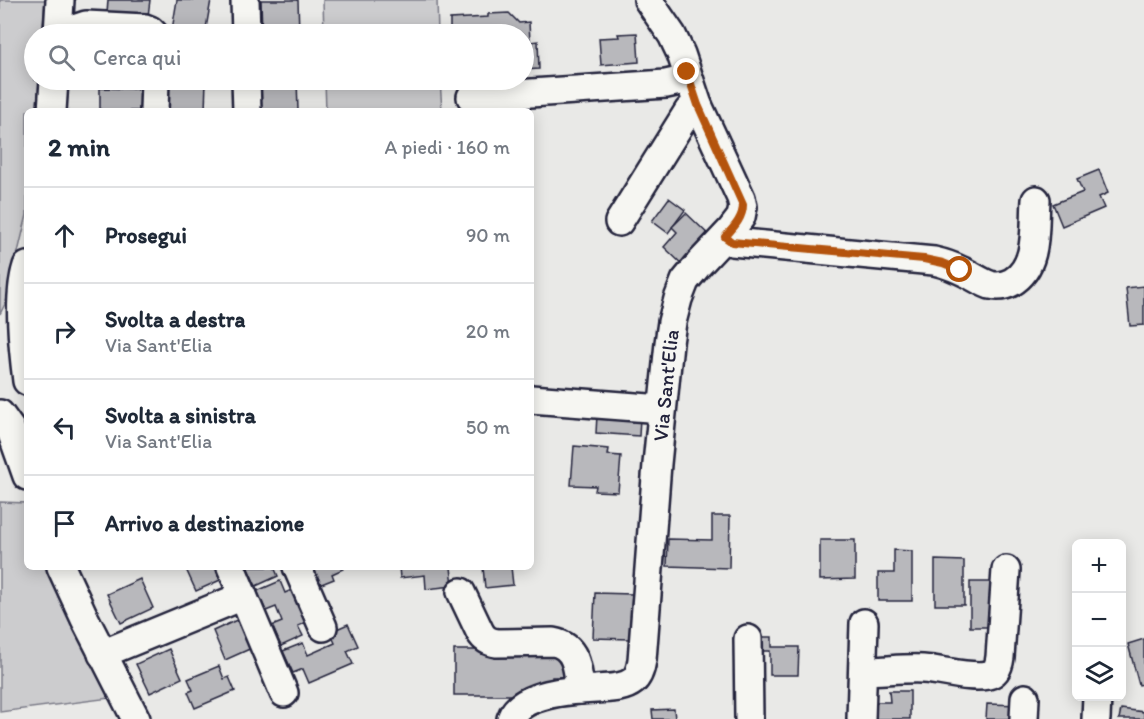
<!DOCTYPE html>
<html lang="it">
<meta charset="utf-8">
<style>
:root{--surface:#fff;--page:#f2f2f3;--text:#1f2937;--muted:#747a83;--line:#e0e1e3}
body{margin:0;font-family:Itim,sans-serif;background:var(--page);color:var(--text)}
.controls{position:absolute;right:18px;bottom:18px;display:grid;overflow:hidden;border-radius:9px;box-shadow:0 3px 15px #0003}
.controls button{width:54px;height:54px;display:grid;place-items:center;padding:0;border:0;border-bottom:2px solid var(--line);background:var(--surface);color:var(--text);font:30px sans-serif}
.stop{position:absolute;width:18px;height:18px;margin:-14px;border:4px solid #b45309;border-radius:50%;background:#fff}
.stop.end{background:#b45309;border-color:#fff;box-shadow:0 2px 6px #0008}
.list{margin:0;padding:0;list-style:none}
h2{display:flex;justify-content:space-between;align-items:center;height:78px;margin:0;padding:0 24px;font-size:26px}
h2 small{font-size:20px;font-weight:400;color:var(--muted)}
.list li{display:grid;grid-template-columns:39px 1fr auto;gap:18px;align-items:center;box-sizing:border-box;height:96px;padding:0 24px;border-top:2px solid var(--line)}
.list b{display:block;font-size:22px;white-space:nowrap}
.list p{margin:0;font-size:20px;white-space:nowrap;color:var(--muted)}
.list em{font-size:20px;font-style:normal;color:var(--muted)}
.icon{flex:none;width:33px;height:33px;fill:none;stroke:currentColor;stroke-width:2;stroke-linecap:round;stroke-linejoin:round}
.map{position:relative;flex:none;width:1144px;height:719px;overflow:hidden}
.search{position:absolute;background:var(--surface);box-shadow:0 3px 15px #0003;left:24px;top:24px;width:510px;height:66px;display:flex;align-items:center;gap:15px;box-sizing:border-box;padding:0 21px;border-radius:33px;color:var(--muted);font-size:22px}
.panel{position:absolute;background:var(--surface);box-shadow:0 3px 15px #0003;left:24px;top:108px;width:510px;height:462px;border-radius:9px}
.map>svg:first-child{display:block}
</style>
<div class="map">
<svg width="1144" height="719" viewBox="0 0 1144 719">
<rect width="100%" height="100%" fill="#e9e9e7"/>
<filter id="ink" filterUnits="userSpaceOnUse"><feTurbulence type="fractalNoise" baseFrequency=".0167" numOctaves="2"/><feDisplacementMap in="SourceGraphic" scale="12" xChannelSelector="R" yChannelSelector="G"/><feConvolveMatrix kernelMatrix="1 2 1 2 8 2 1 2 1" color-interpolation-filters="sRGB"/></filter>
<g filter="url(#ink)">
<g fill="#ccccce" stroke="#777784" stroke-width="1.5">
<polygon points="0,0 45,0 42,34 34,34 34,80 39,80 37,111 27,111 27,215 6,302 0,314"/>
<polygon points="323,0 437,0 438,34 324,34"/>
<polygon points="325,80 440,80 442,111 326,111"/>
<polygon points="0,502 27,503 27,567 75,567 134,695 0,712"/>
</g>
<g fill="#b8b8bc" stroke="#22223b" stroke-width="1.5">
<polygon points="108,0 150,0 148,16 107,13"/>
<polygon points="177,0 211,0 205,34 172,30"/>
<polygon points="261,0 298,0 299,32 262,34"/>
<polygon points="509,13 519,23 529,22 530,42 538,41 539,69 524,70 524,34 450,34 450,19 488,17 488,14"/>
<polygon points="637,33 639,62 601,65 599,38 619,37 618,34"/>
<polygon points="169,80 206,80 205,111 169,111"/>
<polygon points="260,80 297,80 298,111 261,111"/>
<polygon points="100,88 141,89 140,111 100,111"/>
<polygon points="1099,170 1108,193 1099,197 1104,208 1062,226 1053,204 1083,192 1077,179"/>
<polygon points="669,198 685,210 668,233 652,221"/>
<polygon points="686,213 713,239 686,268 664,247 677,232 672,227"/>
<polygon points="1144,286 1144,325 1130,326 1126,288"/>
<polygon points="597,415 640,418 639,436 596,433"/>
<polygon points="574,446 609,449 608,455 621,456 618,492 595,491 596,486 571,485"/>
<polygon points="712,516 730,516 729,568 667,566 668,539 712,540"/>
<polygon points="820,540 855,540 855,579 820,580"/>
<polygon points="894,550 912,551 912,601 878,601 878,573 894,573"/>
<polygon points="935,560 964,561 964,605 935,605"/>
<polygon points="185,567 225,567 229,576 196,591"/>
<polygon points="247,567 274,567 278,576 256,586"/>
<polygon points="311,567 342,567 343,569 332,574 334,579 319,585"/>
<polygon points="399,567 451,567 453,586 426,589 425,575 400,578"/>
<polygon points="483,567 511,567 513,585 485,588"/>
<polygon points="140,579 153,608 121,623 107,594"/>
<polygon points="280,581 285,593 296,588 310,621 298,626 303,636 281,646 272,626 282,622 276,607 266,611 257,591"/>
<rect x="970" y="582" width="29" height="45"/>
<polygon points="595,593 632,594 630,639 593,638"/>
<polygon points="241,618 254,647 225,660 213,631"/>
<polygon points="348,624 358,646 347,651 353,664 309,683 303,669 293,673 283,651 303,643 308,655 335,643 330,632"/>
<polygon points="756,637 772,637 772,647 799,647 798,675 770,675 770,651 756,651"/>
<polygon points="1144,639 1144,684 1139,685 1128,644"/>
<polygon points="169,649 182,678 150,693 136,664"/>
<polygon points="454,650 566,650 566,677 552,677 552,688 526,695 454,695"/>
<polygon points="219,666 224,679 229,677 235,691 195,708 188,692 193,690 188,679"/>
<polygon points="889,691 910,691 910,719 876,719 876,702 890,702"/>
<polygon points="987,704 1021,705 1021,719 986,719"/>
<polygon points="674,709 675,719 653,719 652,710"/>
<polygon points="1121,709 1144,712 1144,719 1119,719"/>
</g>
<g fill="none" stroke-linecap="round" stroke-linejoin="round">
<g stroke="#22223b" stroke-width="32">
<g id="minor">
<polyline points="245,0 246,34"/>
<polyline points="58,34 60,0"/>
<polyline points="73,34 77,28 86,25 145,28 150,30 154,34"/>
<polyline points="246,80 247,111"/>
<polyline points="471,97 666,84 689,79"/>
<polyline points="52,111 54,80"/>
<polyline points="154,111 155,80"/>
<polyline points="619,222 689,110 698,105"/>
<path d="M725,237l7,5 202,19c9,2 18,5 26,9 10,4 19,11 30,15 8,2 15,1 22,-3 27,-16 22,-55 24,-82"/>
<path d="M27,266c-10,30 -4,83 0,115"/>
<polyline points="531,399 662,409"/>
<polyline points="0,414 10,428 27,476"/>
<polyline points="61,567 85,619 136,719"/>
<polyline points="231,567 284,693"/>
<polyline points="297,567 323,627"/>
<path d="M461,592l19,40c4,7 9,10 17,11l56,-1c24,4 25,28 27,48"/>
<polyline points="748,639 749,719"/>
<polyline points="102,654 243,596"/>
<path d="M863,671c20,0 40,-3 60,-2 20,1 46,10 65,6 9,-2 11,-10 12,-18l6,-87"/>
<path id="s1" d="M511,719c9,-26 61,-29 85,-30 12,-1 27,0 37,-8 6,-5 8,-14 9,-21l15,-196 12,-121 3,-21 6,-23 7,-18 14,-17 32,-34 10,-13 2,-10 -2,-9 -43,-93 -17,-51 -9,-19 -24,-35"/>
<polyline points="861,719 864,623"/>
<polyline points="1024,719 1025,698"/>
<polyline points="1096,719 1097,696"/>
</g>
</g>
<use href="#minor" stroke="#f6f6f2" stroke-width="27"/>
</g>
</g>
<g fill="none" stroke-linecap="round" stroke-linejoin="round" filter="url(#ink)">
<path stroke="#b45309" stroke-width="8" d="M687,72l11,33 45,100c0,13 -9,22 -18,32l7,5 192,17 19,4 17,7"/>
</g>
<g text-anchor="middle" dominant-baseline="central" stroke-width="4.5" stroke-linejoin="round" paint-order="stroke">
<g font-size="21" fill="#22223b" stroke="#f6f6f2">
<text stroke="none"><textPath href="#s1" startOffset="432">Via Sant'Elia</textPath></text>
</g>
</g>
</svg>
<div class="controls">
<button>+</button>
<button>−</button>
<button><svg class="icon" aria-label="layers" viewBox="0 0 24 24"><path d="M12 4l9 5-9 5-9-5zM3 14l9 5 9-5"/></svg></button>
</div>
<div class="stop" style="left:960px;top:270px"></div>
<div class="stop end" style="left:687px;top:72px"></div>
<div class="search"><svg class="icon" aria-label="search" viewBox="0 0 24 24"><circle cx="10" cy="10" r="6"/><path d="M15 15l6 6"/></svg>Cerca qui</div>
<section class="panel">
<h2>2 min<small>A piedi · 160 m</small></h2>
<ul class="list">
<li><svg class="icon" aria-label="ahead" viewBox="0 0 24 24"><path d="M12 20V5M6 11l6-6 6 6"/></svg><div><b>Prosegui</b></div><em>90 m</em></li>
<li><svg class="icon" aria-label="right" viewBox="0 0 24 24"><path d="M7 20v-9h11M14 6l5 5-5 5"/></svg><div><b>Svolta a destra</b><p>Via Sant'Elia</p></div><em>20 m</em></li>
<li><svg class="icon" aria-label="left" viewBox="0 0 24 24"><path d="M17 20v-9H6M10 6l-5 5 5 5"/></svg><div><b>Svolta a sinistra</b><p>Via Sant'Elia</p></div><em>50 m</em></li>
<li><svg class="icon" aria-label="arrive" viewBox="0 0 24 24"><path d="M6 21V4h12l-3 4 3 4H6"/></svg><div><b>Arrivo a destinazione</b></div></li>
</ul>
</section>
</div>
